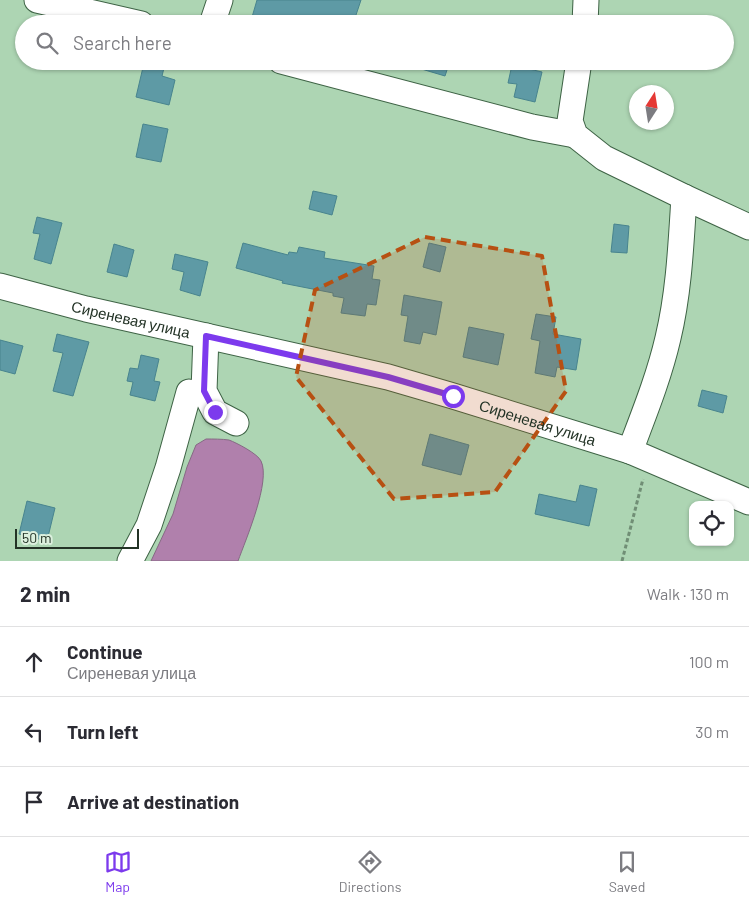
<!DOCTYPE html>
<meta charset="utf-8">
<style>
:root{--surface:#fff;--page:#f2f2f3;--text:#2b2b33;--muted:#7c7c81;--line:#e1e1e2;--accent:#7c3aed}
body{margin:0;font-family:Barlow,sans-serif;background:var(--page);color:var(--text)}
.controls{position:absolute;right:15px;bottom:15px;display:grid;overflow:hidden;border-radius:10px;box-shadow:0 1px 4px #0004}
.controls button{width:45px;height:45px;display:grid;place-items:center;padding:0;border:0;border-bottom:1px solid var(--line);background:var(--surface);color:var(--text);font:25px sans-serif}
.compass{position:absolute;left:629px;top:85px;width:45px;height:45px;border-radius:50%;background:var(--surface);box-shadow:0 1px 4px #0004;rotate:12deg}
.scale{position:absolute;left:15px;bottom:12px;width:124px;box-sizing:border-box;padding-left:5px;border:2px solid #233326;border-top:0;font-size:14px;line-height:18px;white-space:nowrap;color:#233326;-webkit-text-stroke:4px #dcf0de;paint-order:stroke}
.stop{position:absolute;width:15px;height:15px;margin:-11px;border:4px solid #7c3aed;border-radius:50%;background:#fff}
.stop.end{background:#7c3aed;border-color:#fff;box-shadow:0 1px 5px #0008}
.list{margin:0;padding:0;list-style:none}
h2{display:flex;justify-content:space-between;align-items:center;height:65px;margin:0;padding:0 20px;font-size:21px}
h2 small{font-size:16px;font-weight:400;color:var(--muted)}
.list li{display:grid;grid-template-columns:32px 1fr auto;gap:15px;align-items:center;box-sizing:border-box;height:70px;padding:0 20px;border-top:1px solid var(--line)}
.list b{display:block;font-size:19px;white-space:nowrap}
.list p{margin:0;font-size:16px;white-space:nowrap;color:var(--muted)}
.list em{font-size:16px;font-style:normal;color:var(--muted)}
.icon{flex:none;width:28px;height:28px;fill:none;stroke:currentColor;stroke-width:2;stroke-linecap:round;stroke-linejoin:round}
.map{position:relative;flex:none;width:749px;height:561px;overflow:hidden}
.search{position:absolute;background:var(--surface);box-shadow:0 1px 4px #0004;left:15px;right:15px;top:15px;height:55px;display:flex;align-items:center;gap:12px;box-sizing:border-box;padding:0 18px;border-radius:28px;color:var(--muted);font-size:19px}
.sheet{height:275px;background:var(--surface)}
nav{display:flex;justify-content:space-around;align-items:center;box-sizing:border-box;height:70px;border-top:1px solid var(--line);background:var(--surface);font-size:14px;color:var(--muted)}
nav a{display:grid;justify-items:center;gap:2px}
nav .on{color:var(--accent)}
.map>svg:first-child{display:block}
</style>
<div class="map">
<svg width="749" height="561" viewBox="0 0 749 561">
<rect width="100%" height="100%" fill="#add5b3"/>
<path fill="#b080ac" stroke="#866984" d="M206,439c7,0 16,0 23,1 8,3 29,14 32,21 10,20 -15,78 -23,100h-87l22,-47 14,-47 9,-22z"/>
<g fill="#5e9aa5" stroke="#48848e">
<polygon points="257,0 361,0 353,24 250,24"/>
<polygon points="408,61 450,61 445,76 408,65"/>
<polygon points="144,63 164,68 162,76 175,80 169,105 136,97"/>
<polygon points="512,65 542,72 535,102 514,97 517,84 508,83"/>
<polygon points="143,124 168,129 161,162 136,157"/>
<polygon points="313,191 337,196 332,215 309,209"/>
<polygon points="37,217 62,223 51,264 34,259 40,234 33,233"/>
<polygon points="614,224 629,226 627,253 611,252"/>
<polygon points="243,243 288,255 289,252 297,253 299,247 325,252 324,258 374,266 372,279 380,280 376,305 367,304 365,316 341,313 344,298 333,296 333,293 282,283 283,281 236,268"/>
<polygon points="429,243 446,247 440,272 423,267"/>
<polygon points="114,244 134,250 127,277 107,272"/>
<polygon points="175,254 208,262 200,296 180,290 184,272 172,269"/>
<polygon points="404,295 442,302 436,335 423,332 420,344 404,341 408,316 401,315"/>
<polygon points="536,314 556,317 553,334 581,339 576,370 557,367 555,377 535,373 540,341 531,339"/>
<polygon points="469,327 504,334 498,365 463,357"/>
<polygon points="57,334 89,342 73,396 53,391 63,353 53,351"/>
<polygon points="0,340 23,346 15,374 0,370"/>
<polygon points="141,355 159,359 154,381 160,382 155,401 130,395 133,382 127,381 130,368 138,369"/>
<polygon points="702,390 727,396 723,413 698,406"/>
<polygon points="430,434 469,445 461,475 422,465"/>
<polygon points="580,485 597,489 589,526 535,514 539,494 576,502"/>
<polygon points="27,501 55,508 47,541 19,534"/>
</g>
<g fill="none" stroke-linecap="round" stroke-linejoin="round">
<g stroke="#3e6345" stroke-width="27">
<g id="minor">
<polyline points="37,0 141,24"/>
<polyline points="212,24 220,0"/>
<polyline points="585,24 586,0"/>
<polyline points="281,61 532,127 575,135"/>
<polyline points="579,61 570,121 575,135 604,158 684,197 749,227"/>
<path id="s1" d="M0,286l86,23 302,68 65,19 177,55 119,51"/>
<polyline points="206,336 204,391 215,412 236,423"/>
<path d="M630,451c14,-37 29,-74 38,-113 11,-46 13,-94 16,-141"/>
<polyline points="130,561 149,525 168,468 189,392"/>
</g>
</g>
<polyline stroke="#708e75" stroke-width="3" stroke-dasharray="4 2.5" stroke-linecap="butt" points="622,561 643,479"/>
<use href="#minor" stroke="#fff" stroke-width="25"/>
</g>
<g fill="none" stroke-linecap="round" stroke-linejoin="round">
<polyline stroke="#7c3aed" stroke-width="6" points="215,412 204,391 206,336 388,377 453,396"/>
</g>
<path fill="#b75012" fill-opacity="0.2" stroke="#b75012" stroke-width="4" stroke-dasharray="10 6" stroke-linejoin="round" d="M425,237l117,19 24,135 -71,101 -101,7 -98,-122 19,-87z"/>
<g text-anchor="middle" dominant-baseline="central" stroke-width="5" stroke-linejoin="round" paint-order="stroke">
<g font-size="15" fill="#233326" stroke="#dcf0de">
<text stroke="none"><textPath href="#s1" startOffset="135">Сиреневая улица</textPath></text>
<text stroke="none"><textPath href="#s1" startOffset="555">Сиреневая улица</textPath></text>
</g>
</g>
</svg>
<div class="controls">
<button><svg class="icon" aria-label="locate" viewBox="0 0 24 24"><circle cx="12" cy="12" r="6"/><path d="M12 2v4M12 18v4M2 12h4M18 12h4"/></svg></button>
</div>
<svg class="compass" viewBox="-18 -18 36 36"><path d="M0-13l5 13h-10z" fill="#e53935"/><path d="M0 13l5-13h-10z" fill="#7c7c81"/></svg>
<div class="scale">50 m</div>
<div class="stop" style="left:453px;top:396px"></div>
<div class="stop end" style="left:215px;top:412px"></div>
<div class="search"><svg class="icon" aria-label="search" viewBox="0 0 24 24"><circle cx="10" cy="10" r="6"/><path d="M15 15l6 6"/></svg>Search here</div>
</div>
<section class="sheet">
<h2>2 min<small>Walk · 130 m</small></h2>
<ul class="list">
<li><svg class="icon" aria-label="ahead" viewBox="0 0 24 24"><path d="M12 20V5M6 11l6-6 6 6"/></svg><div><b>Continue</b><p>Сиреневая улица</p></div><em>100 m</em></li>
<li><svg class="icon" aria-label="left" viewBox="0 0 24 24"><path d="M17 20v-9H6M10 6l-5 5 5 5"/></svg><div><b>Turn left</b></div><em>30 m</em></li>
<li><svg class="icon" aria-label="arrive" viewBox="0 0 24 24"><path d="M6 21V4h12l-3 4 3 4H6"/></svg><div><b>Arrive at destination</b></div></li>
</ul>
</section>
<nav>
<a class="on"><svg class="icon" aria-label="map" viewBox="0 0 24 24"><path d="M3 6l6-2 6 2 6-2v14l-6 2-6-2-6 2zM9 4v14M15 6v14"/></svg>Map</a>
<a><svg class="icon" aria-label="directions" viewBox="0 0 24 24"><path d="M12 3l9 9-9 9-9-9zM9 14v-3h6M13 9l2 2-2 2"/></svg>Directions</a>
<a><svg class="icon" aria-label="saved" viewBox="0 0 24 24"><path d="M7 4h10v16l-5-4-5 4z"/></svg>Saved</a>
</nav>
